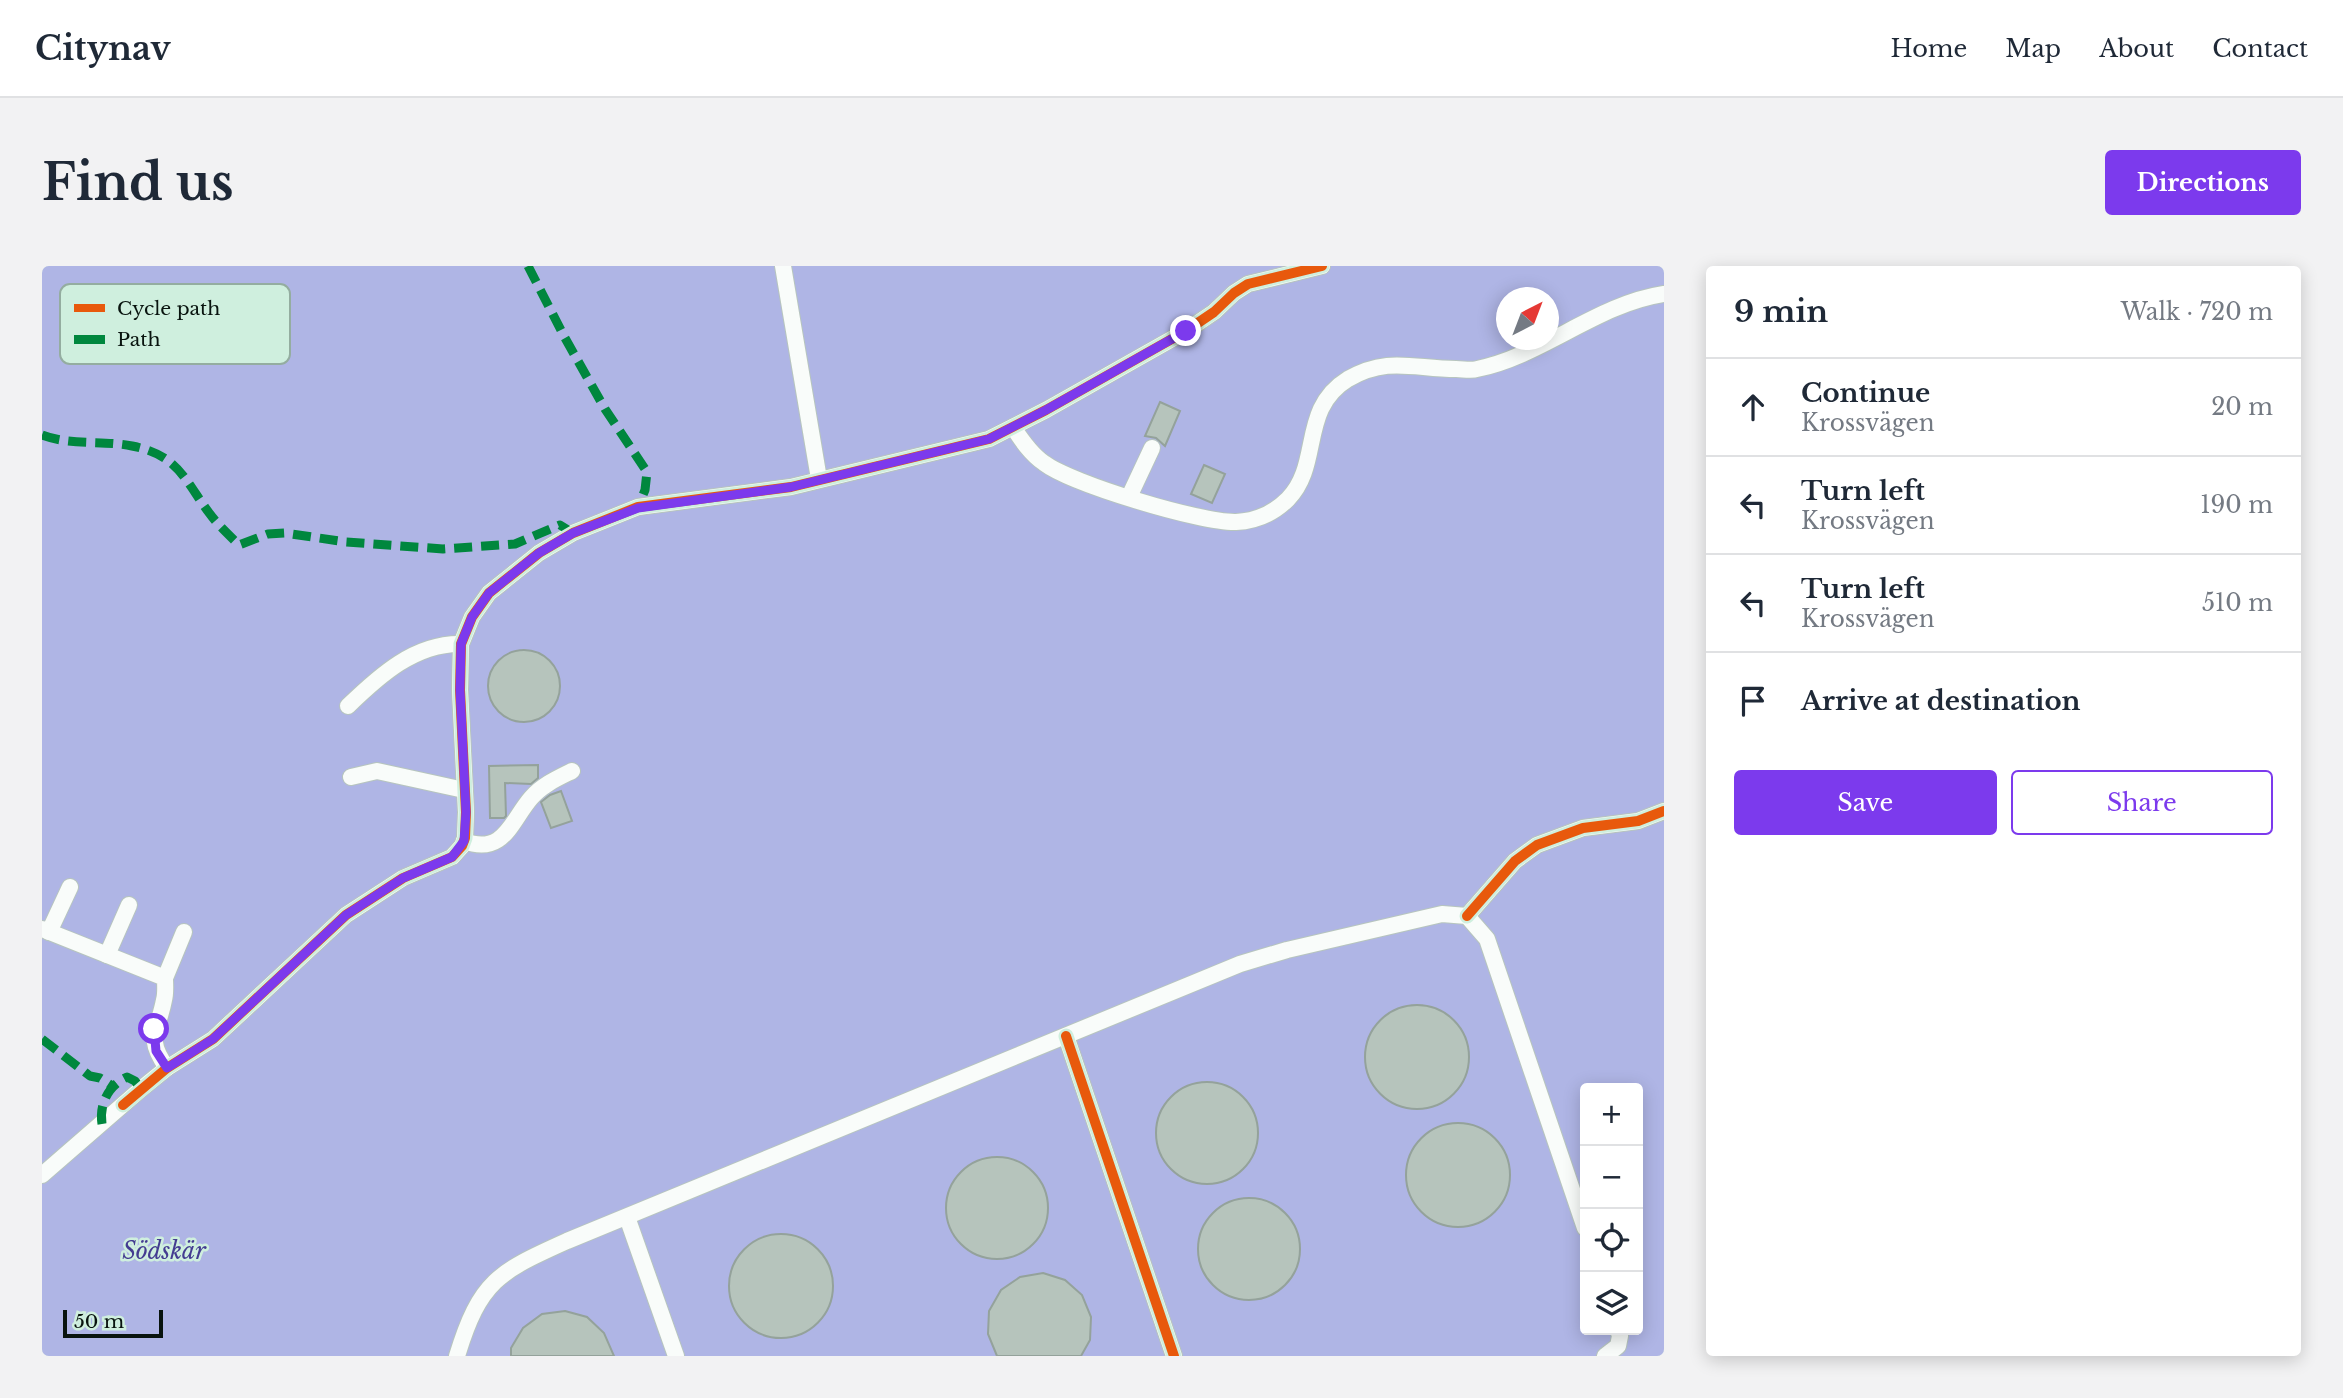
<!DOCTYPE html>
<meta charset="utf-8">
<style>
:root{--surface:#fff;--page:#f2f2f3;--text:#1f2937;--muted:#747a83;--line:#e0e1e3;--accent:#7c3aed}
body{margin:0;font-family:"Libre Baskerville",serif;background:var(--page);color:var(--text)}
.controls{position:absolute;right:21px;bottom:21px;display:grid;overflow:hidden;border-radius:7px;box-shadow:0 4px 18px #0003}
.controls button{width:63px;height:63px;display:grid;place-items:center;padding:0;border:0;border-bottom:2px solid var(--line);background:var(--surface);color:var(--text);font:35px sans-serif}
.compass{position:absolute;left:1454px;top:21px;width:63px;height:63px;border-radius:50%;background:var(--surface);box-shadow:0 4px 18px #0003;rotate:42deg}
.scale{position:absolute;left:21px;bottom:18px;width:100px;box-sizing:border-box;padding-left:7px;border:4px solid #09140f;border-top:0;font-size:19px;line-height:24px;white-space:nowrap;color:#09140f;-webkit-text-stroke:5px #cfefde;paint-order:stroke}
.stop{position:absolute;width:21px;height:21px;margin:-16px;border:5px solid #7c3aed;border-radius:50%;background:#fff}
.stop.end{background:#7c3aed;border-color:#fff;box-shadow:0 2px 7px #0008}
.list{margin:0;padding:0;list-style:none}
h2{display:flex;justify-content:space-between;align-items:center;height:91px;margin:0;padding:0 28px;font-size:30px}
h2 small{font-size:23px;font-weight:400;color:var(--muted)}
.list li{display:grid;grid-template-columns:46px 1fr auto;gap:21px;align-items:center;box-sizing:border-box;height:98px;padding:0 28px;border-top:2px solid var(--line)}
.list b{display:block;font-size:26px;white-space:nowrap}
.list p{margin:0;font-size:23px;white-space:nowrap;color:var(--muted)}
.list em{font-size:23px;font-style:normal;color:var(--muted)}
.actions{display:flex;gap:14px;padding:21px 28px}
.actions a{flex:1;padding:16px 0;border:2px solid var(--accent);border-radius:7px;text-align:center;font-size:24px;color:var(--accent)}
.actions .main{background:var(--accent);color:#fff}
.icon{flex:none;width:38px;height:38px;fill:none;stroke:currentColor;stroke-width:2;stroke-linecap:round;stroke-linejoin:round}
.map{position:relative;flex:none;width:1622px;height:1090px;overflow:hidden;border-radius:7px}
header{display:flex;align-items:center;gap:42px;box-sizing:border-box;height:98px;padding:0 35px;background:var(--surface);border-bottom:2px solid var(--line)}
header strong{font-size:33px}
nav{display:flex;gap:38px;margin-inline-start:auto;font-size:24px}
.intro{display:flex;align-items:center;justify-content:space-between;box-sizing:border-box;height:168px;padding:0 42px}
h1{margin:0;font-size:49px}
.button{padding:18px 32px;border-radius:7px;background:var(--accent);color:#fff;font-size:24px;font-weight:700}
main{display:flex;gap:42px;padding:0 42px}
aside{flex:1;background:var(--surface);border-radius:7px;box-shadow:0 4px 18px #0003}
.map>svg:first-child{display:block}
</style>
<header>
<strong>Citynav</strong>
<nav><a>Home</a><a>Map</a><a>About</a><a>Contact</a></nav>
</header>
<div class="intro"><h1>Find us</h1><a class="button">Directions</a></div>
<main>
<div class="map">
<svg width="1622" height="1090" viewBox="0 0 1622 1090">
<rect width="100%" height="100%" fill="#d6e8df"/>
<path fill="#afb5e5" fill-rule="evenodd" d="M0,0h1622v1090h-1622zM1464,32h42v42h-42zM1543,822h53v242h-53z"/>
<g fill="#b6c4bc" stroke="#94a29b" stroke-width="2">
<polygon points="1118,136 1138,145 1123,180 1114,172 1103,170"/>
<polygon points="1162,199 1183,208 1170,237 1149,228"/>
<circle cx="482" cy="420" r="36"/>
<polygon points="496,499 496,512 489,518 463,517 464,550 462,552 448,552 447,500"/>
<polygon points="519,525 530,555 509,562 499,536 508,529"/>
<circle cx="1375" cy="791" r="52"/>
<circle cx="1165" cy="867" r="51"/>
<circle cx="1416" cy="909" r="52"/>
<circle cx="955" cy="942" r="51"/>
<circle cx="1207" cy="983" r="51"/>
<circle cx="739" cy="1020" r="52"/>
<polygon points="1001,1007 1023,1014 1040,1029 1049,1051 1048,1074 1039,1090 955,1090 946,1068 947,1045 959,1024 978,1011"/>
<polygon points="523,1045 545,1051 562,1067 572,1090 469,1090 469,1082 481,1062 500,1048"/>
</g>
<g fill="none" stroke-linecap="round" stroke-linejoin="round">
<g stroke="#b7c5be" stroke-width="18">
<g id="minor">
<polyline points="741,0 777,213"/>
<path d="M971,161c9,14 18,27 31,36 28,21 157,60 192,59 20,-1 38,-9 52,-23 34,-35 11,-90 60,-120 40,-23 66,-10 108,-10 7,0 15,2 21,0 65,-13 120,-65 187,-75"/>
<polyline points="1087,231 1110,182"/>
<path d="M306,440c31,-30 67,-63 113,-62"/>
<polyline points="309,511 335,505 422,524"/>
<path d="M422,575c40,15 47,-20 67,-43 11,-13 27,-20 41,-27"/>
<polyline points="1425,650 1473,595 1495,579 1541,562 1596,555 1622,545"/>
<path d="M0,663l123,49c0,7 1,15 -1,22 -6,32 -19,37 3,68"/>
<polyline points="7,666 28,621"/>
<polyline points="65,689 87,639"/>
<polyline points="123,712 142,666"/>
<polyline points="1024,770 1132,1090"/>
<polyline points="0,909 99,823 125,802 171,773 304,649 361,612 410,591 420,580 423,572 424,546 418,424 419,378 430,351 447,327 497,287 531,267 596,241 749,221 947,173 1004,144 1144,65 1172,46 1192,27 1206,18 1280,0"/>
<polyline points="585,951 634,1090"/>
<path d="M415,1090c23,-75 41,-84 110,-115l673,-277 47,-14 155,-36 25,2 20,23 98,289"/>
<polyline points="1563,1090 1576,1080 1578,1070 1576,1064"/>
</g>
</g>
<use href="#minor" stroke="#f9fcfa" stroke-width="16"/>
<g stroke="#00873e" stroke-width="9" stroke-dasharray="18 9" stroke-linecap="butt">
<polyline points="486,0 523,72 563,143 605,206 603,224 596,241"/>
<path d="M0,169c28,11 61,5 90,11 47,9 53,35 78,68 8,11 19,21 29,31l29,-11 17,-1 61,9 97,7 72,-5 45,-19 13,8"/>
<polyline points="0,773 48,810 58,812 72,821"/>
<path d="M60,858c-3,-20 6,-38 25,-47l8,4 6,8"/>
</g>
<g stroke="#cfefde" stroke-width="15">
<g id="cycleway">
<polyline points="1425,650 1473,595 1495,579 1541,562 1596,555 1622,545"/>
<polyline points="1024,770 1132,1090"/>
<polyline points="81,839 125,802 171,773 304,649 361,612 410,591 420,580 423,572 424,546 418,424 419,378 430,351 447,327 497,287 531,267 596,241 749,221 947,173 1004,144 1144,65 1172,46 1192,27 1206,18 1280,0"/>
</g>
</g>
<use href="#cycleway" stroke="#e8590c" stroke-width="10"/>
</g>
<g fill="none" stroke-linecap="round" stroke-linejoin="round">
<polyline stroke="#7c3aed" stroke-width="9" points="112,763 114,785 125,802 171,773 304,649 361,612 410,591 422,575 424,546 418,424 419,378 430,351 447,327 497,287 531,267 596,242 749,221 947,173 1004,144 1144,65"/>
</g>
<g text-anchor="middle" dominant-baseline="central" stroke-width="5" stroke-linejoin="round" paint-order="stroke">
<g font-size="23" font-style="italic" fill="#443c91" stroke="#cfefde">
<text x="122" y="985">Södskär</text>
</g>
</g>
<rect x="18" y="18" width="230" height="80" rx="10" fill="#cfefde" stroke="#94ada0" stroke-width="2"/>
<rect x="32" y="38" width="31" height="8" fill="#e8590c"/>
<rect x="32" y="69" width="31" height="9" fill="#00873e"/>
<g font-size="19" fill="#09140f">
<text x="75" y="49">Cycle path</text>
<text x="75" y="80">Path</text>
</g>
</svg>
<div class="controls">
<button>+</button>
<button>−</button>
<button><svg class="icon" aria-label="locate" viewBox="0 0 24 24"><circle cx="12" cy="12" r="6"/><path d="M12 2v4M12 18v4M2 12h4M18 12h4"/></svg></button>
<button><svg class="icon" aria-label="layers" viewBox="0 0 24 24"><path d="M12 4l9 5-9 5-9-5zM3 14l9 5 9-5"/></svg></button>
</div>
<svg class="compass" viewBox="-18 -18 36 36"><path d="M0-13l5 13h-10z" fill="#e53935"/><path d="M0 13l5-13h-10z" fill="#747a83"/></svg>
<div class="scale">50 m</div>
<div class="stop" style="left:112px;top:763px"></div>
<div class="stop end" style="left:1144px;top:65px"></div>
</div>
<aside>
<h2>9 min<small>Walk · 720 m</small></h2>
<ul class="list">
<li><svg class="icon" aria-label="ahead" viewBox="0 0 24 24"><path d="M12 20V5M6 11l6-6 6 6"/></svg><div><b>Continue</b><p>Krossvägen</p></div><em>20 m</em></li>
<li><svg class="icon" aria-label="left" viewBox="0 0 24 24"><path d="M17 20v-9H6M10 6l-5 5 5 5"/></svg><div><b>Turn left</b><p>Krossvägen</p></div><em>190 m</em></li>
<li><svg class="icon" aria-label="left" viewBox="0 0 24 24"><path d="M17 20v-9H6M10 6l-5 5 5 5"/></svg><div><b>Turn left</b><p>Krossvägen</p></div><em>510 m</em></li>
<li><svg class="icon" aria-label="arrive" viewBox="0 0 24 24"><path d="M6 21V4h12l-3 4 3 4H6"/></svg><div><b>Arrive at destination</b></div></li>
</ul>
<div class="actions"><a class="main">Save</a><a>Share</a></div>
</aside>
</main>
